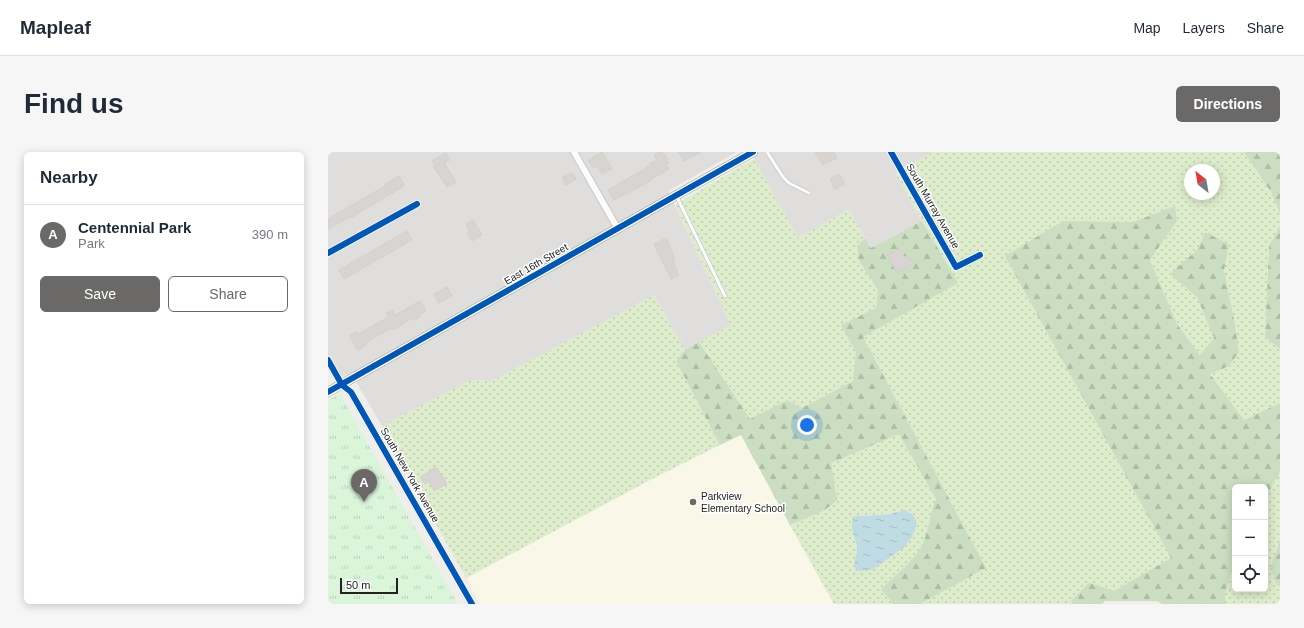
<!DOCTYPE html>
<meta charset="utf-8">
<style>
:root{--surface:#fff;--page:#f6f6f7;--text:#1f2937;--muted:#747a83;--line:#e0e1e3;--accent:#6a6968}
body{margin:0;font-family:Helvetica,sans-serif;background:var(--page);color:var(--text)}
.controls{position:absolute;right:12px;bottom:12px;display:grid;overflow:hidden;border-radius:6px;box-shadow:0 2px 10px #0003}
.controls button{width:36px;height:36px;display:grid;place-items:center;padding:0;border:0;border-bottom:1px solid var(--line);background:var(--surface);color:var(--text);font:20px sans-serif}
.compass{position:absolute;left:856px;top:12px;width:36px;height:36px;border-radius:50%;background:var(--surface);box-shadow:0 2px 10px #0003;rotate:329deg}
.scale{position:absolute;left:12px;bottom:10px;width:58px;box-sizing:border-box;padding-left:4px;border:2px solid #222;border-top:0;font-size:11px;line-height:14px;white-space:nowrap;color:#222;-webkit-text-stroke:3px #fff;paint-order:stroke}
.you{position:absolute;left:479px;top:273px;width:14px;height:14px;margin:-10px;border:3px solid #fff;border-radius:50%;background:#1a73e8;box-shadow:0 0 0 6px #1a73e833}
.badge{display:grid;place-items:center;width:26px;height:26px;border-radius:50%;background:var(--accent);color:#fff;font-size:13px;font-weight:700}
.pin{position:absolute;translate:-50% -33px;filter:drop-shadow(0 1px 2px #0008)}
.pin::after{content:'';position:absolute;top:21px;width:14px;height:12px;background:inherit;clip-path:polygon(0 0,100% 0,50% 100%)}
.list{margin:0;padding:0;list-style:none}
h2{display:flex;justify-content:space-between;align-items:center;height:52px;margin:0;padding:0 16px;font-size:17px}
h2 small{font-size:13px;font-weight:400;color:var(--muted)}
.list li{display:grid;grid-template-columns:26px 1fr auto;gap:12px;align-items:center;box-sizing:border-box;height:60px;padding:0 16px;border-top:1px solid var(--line)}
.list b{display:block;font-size:15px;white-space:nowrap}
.list p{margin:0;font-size:13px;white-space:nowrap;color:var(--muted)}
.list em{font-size:13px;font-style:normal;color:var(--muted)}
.actions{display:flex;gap:8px;padding:12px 16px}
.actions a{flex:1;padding:9px 0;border:1px solid var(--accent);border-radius:6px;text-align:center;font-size:14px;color:var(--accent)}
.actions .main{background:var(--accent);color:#fff}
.icon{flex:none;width:22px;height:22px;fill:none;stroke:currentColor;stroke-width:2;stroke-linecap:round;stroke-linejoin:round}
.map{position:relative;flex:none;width:952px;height:452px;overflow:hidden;border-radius:6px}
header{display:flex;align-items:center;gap:24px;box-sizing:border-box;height:56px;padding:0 20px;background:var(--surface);border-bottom:1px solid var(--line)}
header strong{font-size:19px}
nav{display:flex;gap:22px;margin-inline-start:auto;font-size:14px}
.intro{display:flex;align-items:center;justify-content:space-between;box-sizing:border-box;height:96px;padding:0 24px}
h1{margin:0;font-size:28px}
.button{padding:10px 18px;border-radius:6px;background:var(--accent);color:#fff;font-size:14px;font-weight:700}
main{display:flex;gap:24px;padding:0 24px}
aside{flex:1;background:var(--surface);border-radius:6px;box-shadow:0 2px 10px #0003}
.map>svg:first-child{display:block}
</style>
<header>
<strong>Mapleaf</strong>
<nav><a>Map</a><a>Layers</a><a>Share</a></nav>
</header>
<div class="intro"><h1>Find us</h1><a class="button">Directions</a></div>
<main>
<aside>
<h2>Nearby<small></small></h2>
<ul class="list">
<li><span class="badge">A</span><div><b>Centennial Park</b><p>Park</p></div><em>390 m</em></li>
</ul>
<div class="actions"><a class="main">Save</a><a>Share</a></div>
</aside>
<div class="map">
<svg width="952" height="452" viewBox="0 0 952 452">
<defs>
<pattern id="grass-dots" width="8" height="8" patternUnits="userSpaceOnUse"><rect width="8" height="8" fill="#ddeccb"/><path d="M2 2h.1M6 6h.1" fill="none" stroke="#bdcaae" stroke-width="1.8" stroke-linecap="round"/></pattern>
<pattern id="forest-firs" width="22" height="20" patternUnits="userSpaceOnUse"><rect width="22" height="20" fill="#cbdec1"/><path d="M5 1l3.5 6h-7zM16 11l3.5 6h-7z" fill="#aebea6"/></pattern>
<pattern id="park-tufts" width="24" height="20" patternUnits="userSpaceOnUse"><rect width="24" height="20" fill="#daf5da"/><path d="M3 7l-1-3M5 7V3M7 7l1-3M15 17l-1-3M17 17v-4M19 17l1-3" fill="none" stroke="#bbd2bb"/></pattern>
<pattern id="water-ripples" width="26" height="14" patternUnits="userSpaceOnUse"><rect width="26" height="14" fill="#bfdbe3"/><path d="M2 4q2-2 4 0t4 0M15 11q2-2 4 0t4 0" fill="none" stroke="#a4bcc2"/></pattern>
</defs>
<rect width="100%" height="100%" fill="#f0eeeb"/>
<g fill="#dfdedc">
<polygon points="0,0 409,0 340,39 403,173 357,198 326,143 164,229 143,228 54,274 23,221 15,224 10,222 0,206"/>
<polygon points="422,0 605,0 567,21 594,69 543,96 521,57 470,86"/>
</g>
<polygon fill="#f8f7e8" points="412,282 506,452 152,452 138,426 324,327"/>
<g fill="url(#grass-dots)" fill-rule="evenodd">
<path d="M605,0h311l27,40 9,22v12l-11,21 -4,90 15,12v54l-36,17 -34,-46 19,-8 10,-14 -4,-28 -11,-54 5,-26 -31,5 -28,25 27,23 17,41 -14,17 -23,-31 -27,-64 27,-39 -2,-15 -42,16 -70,-1 -58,35 166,302 -57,33 -43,10 1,3h-152l66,-36 -123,-231 94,-54 -62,-110zM862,18h24v24h-24z"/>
<polygon points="426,7 470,86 521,57 537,86 529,94 531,109 550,138 548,156 514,173 528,200 525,229 474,256 459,248 422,267 371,190 403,173 347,53"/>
<polygon points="326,143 357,198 348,209 392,293 324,327 138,426 54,274 143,228 164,229"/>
<path d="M571,282l37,65c-5,13 -7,26 -11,39 -6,19 -30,38 -44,51l12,15h-59l-44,-79 35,-15 6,-47zM577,358l-52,55 4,-14 -2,-13 6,-23c15,1 29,-1 44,-5z"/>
<polygon points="952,319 952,388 942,417 949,433 952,434 952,452 897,452 897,441 907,409 907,437 937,437 937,348"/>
</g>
<g fill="url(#forest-firs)">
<polygon points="916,0 952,0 952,62 943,40"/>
<polygon points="847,54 849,69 822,108 849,172 872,203 886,186 869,145 842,122 870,97 877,80 901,92 896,118 907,172 911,200 901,214 882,222 916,268 952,251 952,319 937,348 937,335 907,335 907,409 897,441 897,452 834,452 829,449 777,449 774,452 744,452 743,449 761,431 786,439 843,406 677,104 735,69 805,70"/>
<path d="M594,69l36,62 -95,54 123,231 -66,36h-27l-12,-15c14,-13 38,-32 44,-51 4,-13 6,-26 11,-39l-37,-65 -68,29 6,37 -12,10 -35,15 -49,-90 -21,10 -44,-84 9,-11 14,-8 51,77 37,-19 15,8 51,-27 3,-29 -15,-27 35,-17 2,-18 -19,-29 -2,-15 8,-8 6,10z"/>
<polygon points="952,74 952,197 937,185 941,94"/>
<polygon points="952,388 952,434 949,433 942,417"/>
</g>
<polygon fill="url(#park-tufts)" points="12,242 130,452 0,452 0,248"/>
<path fill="url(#water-ripples)" d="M577,358l8,5 4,8 -5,14 -9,11 -30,21 -12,2h-5c-4,-11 1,-13 1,-22 -1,-12 -8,-20 -4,-32 8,-2 15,-1 23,-2 10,0 19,-2 29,-5z"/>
<g fill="#d7d4d2" stroke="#d3d0cc">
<polygon points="274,0 284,17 274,22 269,14 265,16 260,8"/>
<polygon points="332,0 334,0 337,3 341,11 338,12 341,17 323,27 323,29 286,48 280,38 323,13 322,11 329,8 326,3"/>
<polygon points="350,0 373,0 356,9"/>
<polygon points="487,0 506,0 509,6 495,13"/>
<polygon points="118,1 122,8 116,11 128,30 119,35 105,14 107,13 104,9"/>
<polygon points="244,21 248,27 238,33 234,26"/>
<polygon points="511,22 517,32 507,37 502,27"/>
<polygon points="71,24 76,33 74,34 75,35 35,58 23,66 22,65 0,77 0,67 57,34 56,33"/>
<polygon points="145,68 154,83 144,89 139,80 142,79 138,72"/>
<polygon points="79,79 84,88 16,127 11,118"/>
<polygon points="338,86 347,107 345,108 346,110 345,110 351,123 343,127 326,92"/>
<polygon points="571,97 576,105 580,103 585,112 569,121 560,103"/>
<polygon points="119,135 124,144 111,151 106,142"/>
<polygon points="92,149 98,159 91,163 92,165 86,168 84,166 65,178 63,176 37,191 38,193 30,198 29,196 28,196 22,184 28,180 30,182 61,165 58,161 64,158 67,163"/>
<polygon points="108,315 119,332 106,339 101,330 97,332 92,325"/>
</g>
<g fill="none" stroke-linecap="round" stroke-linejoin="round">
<g stroke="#c9c8c7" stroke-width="4.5">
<g id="lane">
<polyline points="439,0 455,25 461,31 481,41"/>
<polyline points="349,45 397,144"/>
</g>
</g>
<g stroke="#c9c8c7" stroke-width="8">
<g id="street">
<polyline points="246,0 290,77"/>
<polyline points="563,0 628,115 652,103"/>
<polyline points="0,101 89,52"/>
<polyline points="0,208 14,233 23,240 144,452"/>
</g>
</g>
<g stroke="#999a82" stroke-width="10">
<polyline id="secondary" points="0,240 425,0"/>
</g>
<use href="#lane" stroke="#fdfcfc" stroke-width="3"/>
<use href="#street" stroke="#fdfcfc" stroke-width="6"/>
<use href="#secondary" stroke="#f4f4ed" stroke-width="9"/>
<g stroke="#fff" stroke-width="8">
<g id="cycleway">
<polyline points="563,0 628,115 652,103"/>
<polyline points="0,101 89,52"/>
<polyline points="0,208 14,233 23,240 144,452"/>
<polyline points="0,240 425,0"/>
</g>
</g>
<use href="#cycleway" stroke="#0057b8" stroke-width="6"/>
</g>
<circle fill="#6a6968" stroke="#fff" stroke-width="1.5" cx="365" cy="350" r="4"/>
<g text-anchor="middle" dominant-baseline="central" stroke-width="3" stroke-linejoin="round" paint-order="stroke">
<g font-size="10" fill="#222" stroke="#fff">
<text transform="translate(605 54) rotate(60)">South Murray Avenue</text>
<text transform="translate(208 112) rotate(-30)">East 16th Street</text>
<text transform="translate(82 323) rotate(60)">South New York Avenue</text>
</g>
<g font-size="10" fill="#222" stroke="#fff" text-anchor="start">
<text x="373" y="344">Parkview<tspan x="373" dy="12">Elementary School</tspan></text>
</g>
</g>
</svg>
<div class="controls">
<button>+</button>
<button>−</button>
<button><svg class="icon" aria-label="locate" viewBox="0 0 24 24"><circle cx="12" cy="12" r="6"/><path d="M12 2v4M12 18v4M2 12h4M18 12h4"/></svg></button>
</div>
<svg class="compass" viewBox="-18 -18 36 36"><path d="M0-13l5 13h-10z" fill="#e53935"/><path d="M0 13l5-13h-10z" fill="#747a83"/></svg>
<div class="scale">50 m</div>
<div class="you"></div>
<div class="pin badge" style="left:36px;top:350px">A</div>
</div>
</main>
